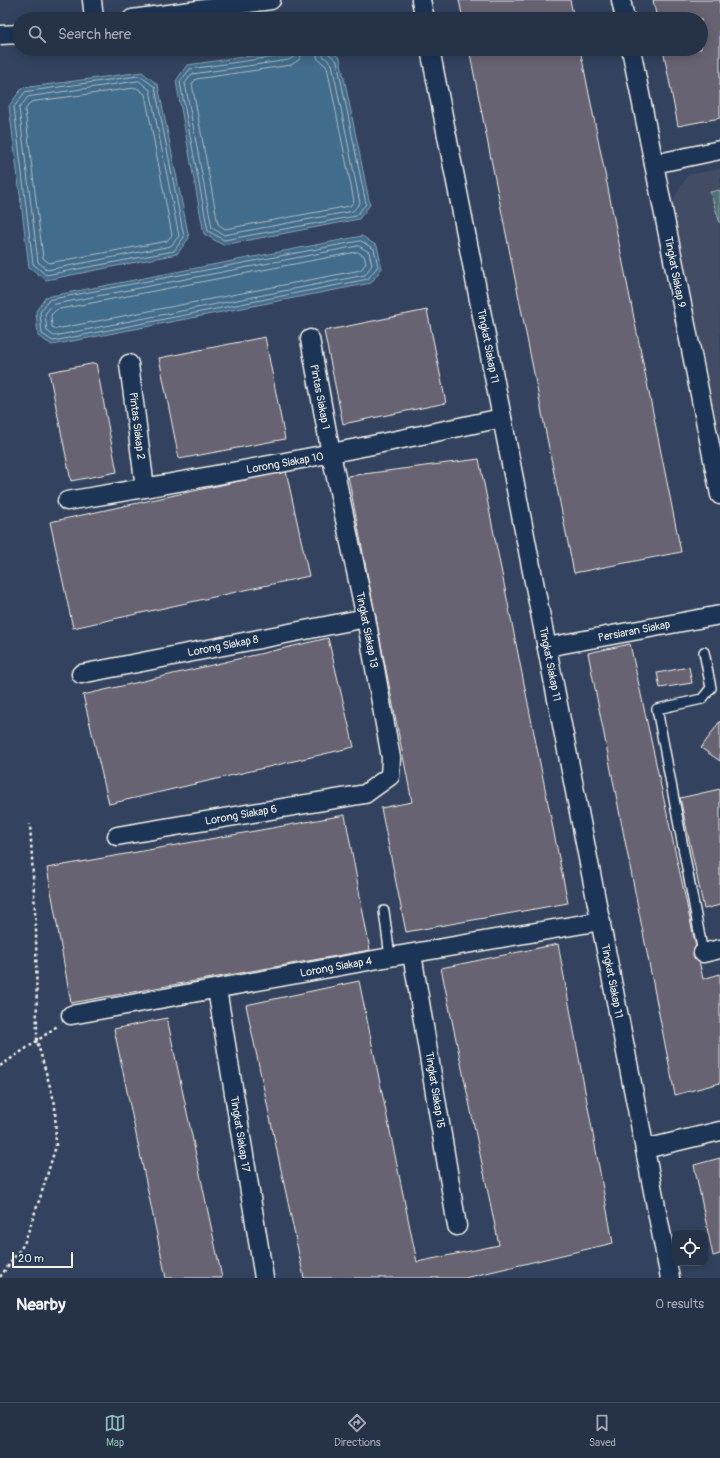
<!DOCTYPE html>
<style>
:root{--surface:#263247;--page:#323e52;--text:#f1f3f6;--muted:#a4aab4;--line:#424d60;--accent:#8bbbb9}
body{margin:0;font-family:Pangolin,sans-serif;background:var(--page);color:var(--text)}
.controls{position:absolute;right:12px;bottom:12px;display:grid;overflow:hidden;border-radius:8px;box-shadow:0 2px 10px #0003}
.controls button{width:36px;height:36px;display:grid;place-items:center;padding:0;border:0;border-bottom:1px solid var(--line);background:var(--surface);color:var(--text);font:20px sans-serif}
.scale{position:absolute;left:12px;bottom:10px;width:61px;box-sizing:border-box;padding-left:4px;border:2px solid #f4f1e8;border-top:0;font-size:11px;line-height:14px;white-space:nowrap;color:#f4f1e8;-webkit-text-stroke:3px #1d3557;paint-order:stroke}
.list{margin:0;padding:0;list-style:none}
h2{display:flex;justify-content:space-between;align-items:center;height:52px;margin:0;padding:0 16px;font-size:17px}
h2 small{font-size:13px;font-weight:400;color:var(--muted)}
.icon{flex:none;width:22px;height:22px;fill:none;stroke:currentColor;stroke-width:2;stroke-linecap:round;stroke-linejoin:round}
.map{position:relative;flex:none;width:720px;height:1278px;overflow:hidden}
.search{position:absolute;background:var(--surface);box-shadow:0 2px 10px #0003;left:12px;right:12px;top:12px;height:44px;display:flex;align-items:center;gap:10px;box-sizing:border-box;padding:0 14px;border-radius:22px;color:var(--muted);font-size:15px}
.sheet{height:124px;background:var(--surface)}
nav{display:flex;justify-content:space-around;align-items:center;box-sizing:border-box;height:56px;border-top:1px solid var(--line);background:var(--surface);font-size:11px;color:var(--muted)}
nav a{display:grid;justify-items:center;gap:2px}
nav .on{color:var(--accent)}
.map>svg:first-child{display:block}
</style>
<div class="map">
<svg width="720" height="1278" viewBox="0 0 720 1278">
<rect width="100%" height="100%" fill="#33435f"/>
<filter id="ink" filterUnits="userSpaceOnUse"><feTurbulence type="fractalNoise" baseFrequency=".025" numOctaves="2"/><feDisplacementMap in="SourceGraphic" scale="8" xChannelSelector="R" yChannelSelector="G"/><feConvolveMatrix kernelMatrix="1 2 1 2 8 2 1 2 1" color-interpolation-filters="sRGB"/></filter>
<g filter="url(#ink)">
<polygon fill="#434d65" points="720,169 720,437 671,203 688,175"/>
<polygon fill="#4c7376" stroke="#a0b2af" points="720,190 720,223 710,192"/>
<g fill="#436c8b" stroke="#8aa1b0">
<polygon points="300,49 328,49 340,58 370,205 359,219 223,245 204,234 176,81 187,65"/>
<polygon points="142,72 158,85 189,238 177,254 46,280 29,267 9,106 22,88"/>
<polygon points="362,236 377,246 382,268 371,283 52,345 38,336 36,311 46,297"/>
</g>
<g fill="none" stroke-linecap="round" stroke-linejoin="round">
<g stroke="#adbcc3" stroke-width="1">
<polyline points="291,49 290,53 287,55 190,69 180,82 208,231 224,240 356,216 366,204 337,61 328,53 326,49"/>
<polyline points="296,49 295,56 289,60 192,74 185,83 212,228 224,235 353,211 360,203 332,64 323,56 321,49"/>
<polyline points="302,49 300,59 291,65 196,79 192,84 218,224 225,229 350,206 354,201 327,67 318,59 315,49"/>
<polygon points="140,76 155,87 184,237 174,251 46,275 33,264 14,107 25,92"/>
<polygon points="139,81 150,90 179,236 171,246 47,270 38,262 19,108 28,97"/>
<polygon points="137,88 145,94 172,235 167,241 49,263 43,258 25,110 31,102"/>
<polygon points="361,241 374,249 378,266 368,279 53,341 42,334 40,312 49,300"/>
<polygon points="359,246 369,252 372,265 365,275 54,336 47,331 45,314 52,305"/>
<polygon points="358,252 364,256 366,263 361,270 56,329 52,327 51,315 56,310"/>
</g>
</g>
<g fill="#676373" stroke="#f4f1e8">
<polygon points="459,0 570,0 574,19 463,19"/>
<polygon points="653,0 720,0 720,118 678,126 663,49 701,49 701,19 657,19"/>
<polygon points="469,49 580,49 681,552 574,573"/>
<polygon points="427,310 446,403 343,424 324,331"/>
<polygon points="265,337 285,439 179,459 159,358"/>
<polygon points="96,363 117,472 71,481 49,372"/>
<polygon points="479,459 568,903 406,932 381,808 412,802 348,476"/>
<polygon points="286,471 309,576 73,628 50,522"/>
<polygon points="328,638 354,747 109,804 83,695"/>
<polygon points="630,644 703,979 720,974 720,1083 675,1095 588,653"/>
<polygon points="689,667 692,683 660,688 657,673"/>
<polygon points="720,721 720,761 701,748"/>
<polygon points="720,789 720,905 704,909 680,798"/>
<polygon points="345,815 370,950 71,1003 47,868"/>
<polygon points="558,944 613,1243 465,1278 304,1278 246,1005 359,981 417,1262 499,1245 441,968"/>
<polygon points="167,1018 222,1278 166,1278 114,1029"/>
<polygon points="720,1158 720,1254 713,1256 694,1165"/>
</g>
<g fill="none" stroke-linecap="round" stroke-linejoin="round">
<g stroke="#f4f1e8" stroke-width="12">
<g id="lane">
<polyline points="384,911 390,957"/>
<polyline points="703,953 657,709 702,699 711,688 704,652"/>
</g>
</g>
<g stroke="#f4f1e8" stroke-width="21">
<g id="street">
<polyline points="92,0 94,19"/>
<polyline points="421,0 425,19"/>
<polyline points="621,0 625,19"/>
<polyline points="132,19 271,0"/>
<polyline points="0,35 19,34"/>
<polyline points="430,49 670,1278"/>
<polyline points="631,49 720,495"/>
<polyline points="654,164 720,150"/>
<polyline points="129,364 145,488"/>
<path d="M67,501c146,-24 291,-52 435,-83"/>
<polyline points="547,647 720,615"/>
<polyline points="81,674 366,618"/>
<polyline points="117,836 365,794 390,776 391,758 366,618 331,454 310,339"/>
<polyline points="703,953 720,949"/>
<polyline points="412,954 457,1226"/>
<polyline points="217,989 264,1278"/>
<polyline points="71,1015 390,957 601,921"/>
<polyline points="645,1149 720,1131"/>
</g>
</g>
<g stroke="#f4f1e8" stroke-width="2.5" stroke-dasharray="3 3" stroke-linecap="butt">
<polyline points="0,1066 37,1041 57,1026"/>
<polyline points="0,1277 24,1244 41,1195 56,1146 55,1104 37,1041 36,927 30,824"/>
</g>
<use href="#lane" stroke="#1d3557" stroke-width="9"/>
<use href="#street" stroke="#1d3557" stroke-width="18"/>
</g>
</g>
<g text-anchor="middle" dominant-baseline="central" stroke-width="3.5" stroke-linejoin="round" paint-order="stroke">
<g font-size="11" fill="#f4f1e8" stroke="#1d3557">
<text transform="translate(675 272) rotate(79)">Tingkat Siakap 9</text>
<text transform="translate(488 346) rotate(79)">Tingkat Siakap 11</text>
<text transform="translate(320 397) rotate(79)">Pintas Siakap 1</text>
<text transform="translate(137 426) rotate(83)">Pintas Siakap 2</text>
<text transform="translate(285 463) rotate(-10)">Lorong Siakap 10</text>
<text transform="translate(367 630) rotate(79)">Tingkat Siakap 13</text>
<text transform="translate(634 631) rotate(-11)">Persiaran Siakap</text>
<text transform="translate(223 646) rotate(-11)">Lorong Siakap 8</text>
<text transform="translate(550 664) rotate(79)">Tingkat Siakap 11</text>
<text transform="translate(241 815) rotate(-10)">Lorong Siakap 6</text>
<text transform="translate(336 967) rotate(-10)">Lorong Siakap 4</text>
<text transform="translate(612 981) rotate(79)">Tingkat Siakap 11</text>
<text transform="translate(435 1090) rotate(81)">Tingkat Siakap 15</text>
<text transform="translate(240 1134) rotate(81)">Tingkat Siakap 17</text>
</g>
</g>
</svg>
<div class="controls">
<button><svg class="icon" aria-label="locate" viewBox="0 0 24 24"><circle cx="12" cy="12" r="6"/><path d="M12 2v4M12 18v4M2 12h4M18 12h4"/></svg></button>
</div>
<div class="scale">20 m</div>
<div class="search"><svg class="icon" aria-label="search" viewBox="0 0 24 24"><circle cx="10" cy="10" r="6"/><path d="M15 15l6 6"/></svg>Search here</div>
</div>
<section class="sheet">
<h2>Nearby<small>0 results</small></h2>
<ul class="list">
</ul>
</section>
<nav>
<a class="on"><svg class="icon" aria-label="map" viewBox="0 0 24 24"><path d="M3 6l6-2 6 2 6-2v14l-6 2-6-2-6 2zM9 4v14M15 6v14"/></svg>Map</a>
<a><svg class="icon" aria-label="directions" viewBox="0 0 24 24"><path d="M12 3l9 9-9 9-9-9zM9 14v-3h6M13 9l2 2-2 2"/></svg>Directions</a>
<a><svg class="icon" aria-label="saved" viewBox="0 0 24 24"><path d="M7 4h10v16l-5-4-5 4z"/></svg>Saved</a>
</nav>
